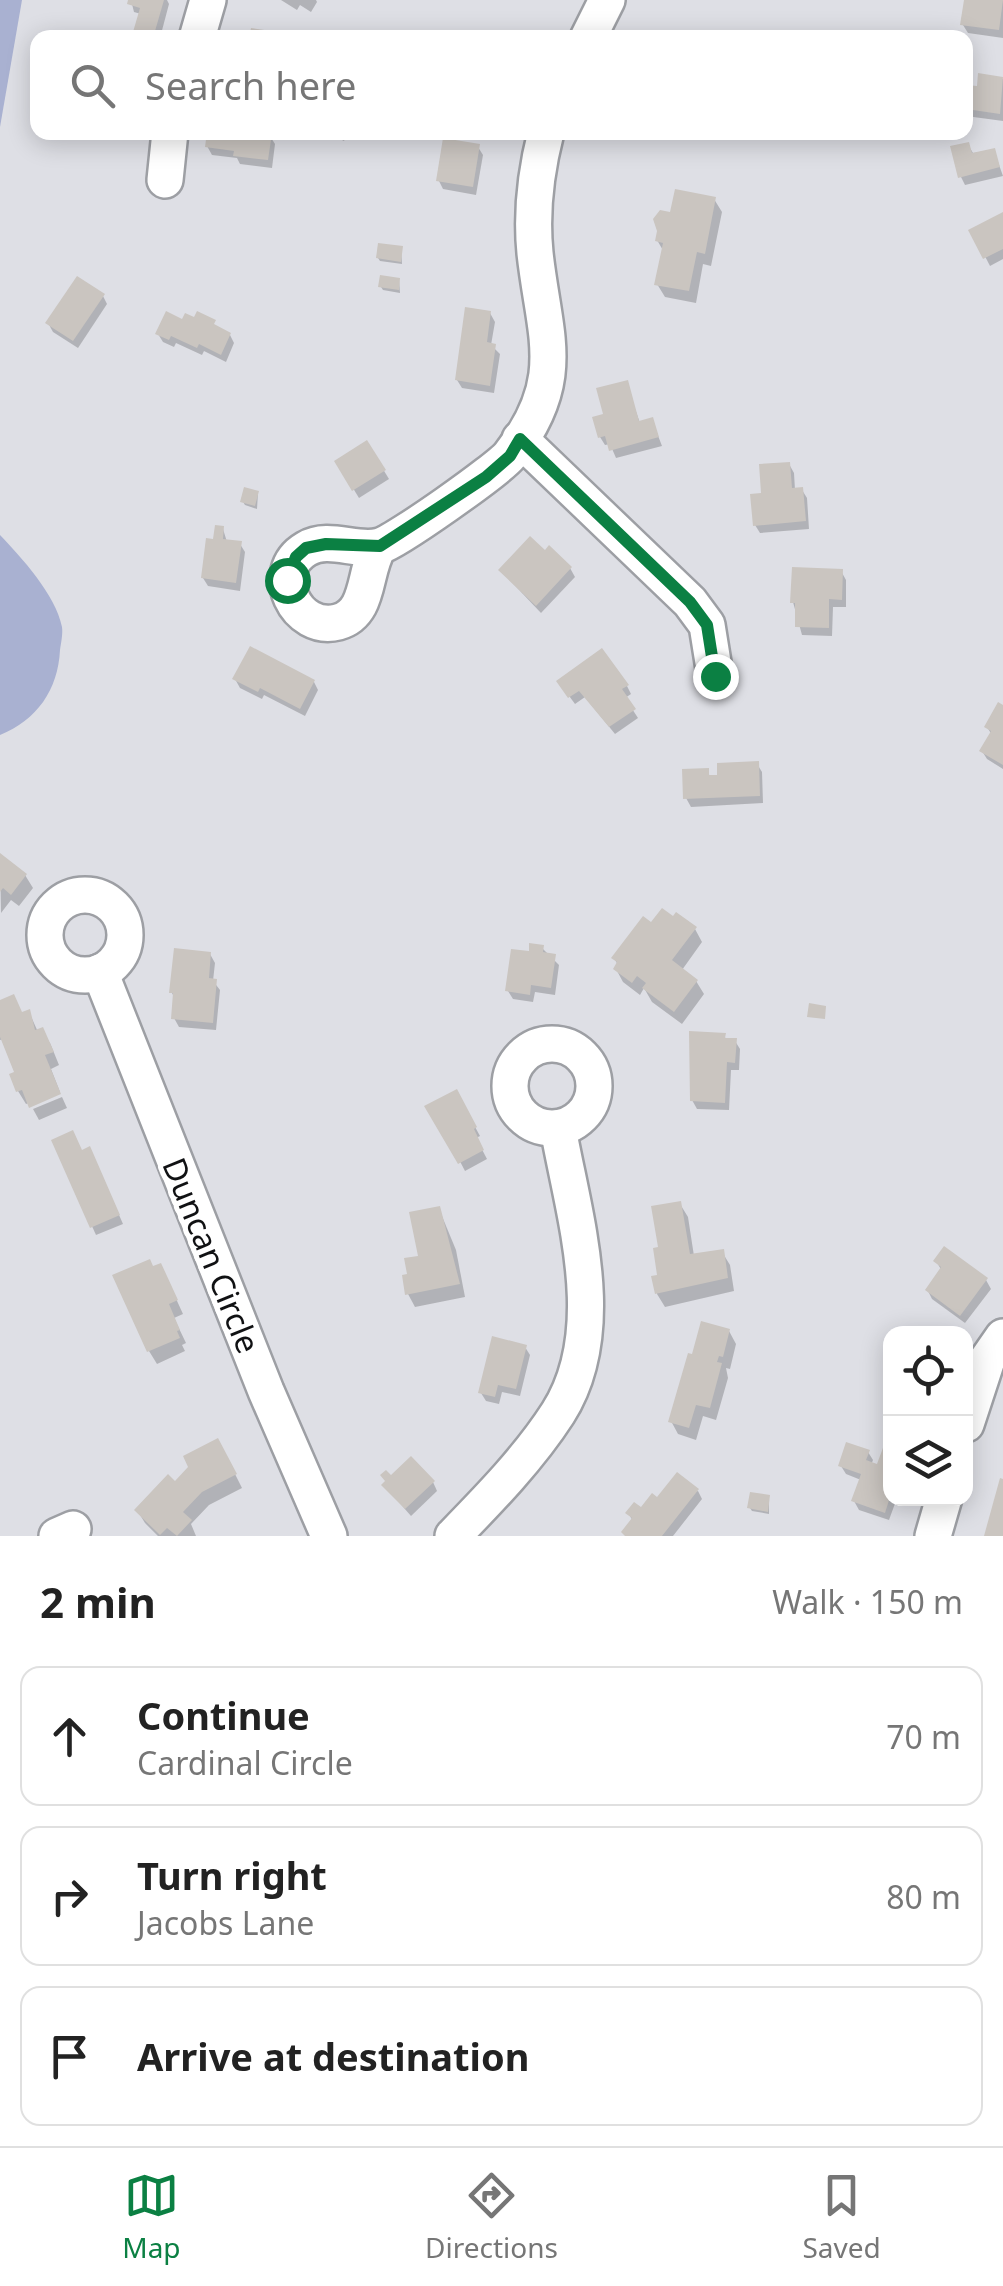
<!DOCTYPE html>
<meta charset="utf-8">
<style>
:root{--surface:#fff;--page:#f6f6f6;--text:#222;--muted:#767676;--line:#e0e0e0;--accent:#0b8043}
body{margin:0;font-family:"Noto Sans",sans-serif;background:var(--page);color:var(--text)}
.controls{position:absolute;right:30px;bottom:30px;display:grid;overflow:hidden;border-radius:20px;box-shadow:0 5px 25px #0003}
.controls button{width:90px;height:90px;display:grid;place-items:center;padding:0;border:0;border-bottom:2px solid var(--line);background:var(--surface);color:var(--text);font:50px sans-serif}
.stop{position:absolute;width:30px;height:30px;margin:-22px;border:8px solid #0b8043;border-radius:50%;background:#fff}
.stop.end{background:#0b8043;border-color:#fff;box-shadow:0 2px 10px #0008}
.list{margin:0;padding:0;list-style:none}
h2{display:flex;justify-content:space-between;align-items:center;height:130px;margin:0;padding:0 40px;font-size:42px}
h2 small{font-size:32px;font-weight:400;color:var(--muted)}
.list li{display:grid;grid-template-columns:65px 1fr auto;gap:30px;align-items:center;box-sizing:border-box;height:140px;margin:0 20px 20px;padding:0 20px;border:2px solid var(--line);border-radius:20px}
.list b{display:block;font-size:38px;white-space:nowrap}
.list p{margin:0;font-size:32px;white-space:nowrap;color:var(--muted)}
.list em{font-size:32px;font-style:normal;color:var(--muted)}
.icon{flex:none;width:55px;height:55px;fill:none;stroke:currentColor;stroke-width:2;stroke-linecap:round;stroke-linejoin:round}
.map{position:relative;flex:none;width:1003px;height:1536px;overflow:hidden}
.search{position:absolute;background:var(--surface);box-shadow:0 5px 25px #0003;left:30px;right:30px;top:30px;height:110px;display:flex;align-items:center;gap:25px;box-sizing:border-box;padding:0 35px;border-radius:20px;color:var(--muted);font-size:38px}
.sheet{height:610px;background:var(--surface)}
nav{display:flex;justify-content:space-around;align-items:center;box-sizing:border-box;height:140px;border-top:2px solid var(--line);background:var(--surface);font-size:28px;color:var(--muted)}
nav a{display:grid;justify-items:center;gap:5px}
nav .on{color:var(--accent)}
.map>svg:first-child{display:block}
</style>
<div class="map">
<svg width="1003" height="1536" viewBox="0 0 1003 1536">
<rect width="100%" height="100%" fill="#dedfe5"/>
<g fill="#a9b1d1">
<polygon points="0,0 22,0 0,127"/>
<path d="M0,535c21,22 56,60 62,92 1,7 -1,16 -2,23 -2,40 -23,70 -60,85z"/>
</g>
<g fill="#0003">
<polygon points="131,0 167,0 169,4 160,38 139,38 136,32 141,14 134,12"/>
<polygon points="281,0 316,0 317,2 311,12 300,5 297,10"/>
<polygon points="966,0 1003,0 1003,38 968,33 963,25"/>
<polygon points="981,76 1003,79 1003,121 966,116 966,87 979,89"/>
<polygon points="326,132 348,132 344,141"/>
<polygon points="270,136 275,144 272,168 240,164 237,158 212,155 207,146"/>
<polygon points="968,145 973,153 994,151 1003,176 965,185 961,177"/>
<polygon points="478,147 483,155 476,195 443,189 439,181"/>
<polygon points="714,199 722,212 711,266 703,264 696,303 665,297 657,284 664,252 657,240 672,215"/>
<polygon points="1003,215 1003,259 990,266 972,231"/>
<polygon points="401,249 402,264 380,261 378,258"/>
<polygon points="399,280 400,293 383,290 381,287"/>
<polygon points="103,296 107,304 78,348 53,332 48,323"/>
<polygon points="490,313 495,322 491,345 500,354 494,393 462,388 457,380"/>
<polygon points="158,334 230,335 234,343 226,362 204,351 202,355 176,343 174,347 163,342"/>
<polygon points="626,383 640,423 652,420 662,446 616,458 610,444 605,445 600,437"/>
<polygon points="367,443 389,479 359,498 337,462"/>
<polygon points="789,464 794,473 795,490 802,490 807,498 809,529 760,533 755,525 764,495"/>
<polygon points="258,493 257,509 245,505 243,502"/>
<polygon points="223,529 227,542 240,544 245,552 240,591 208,586 203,578"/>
<polygon points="570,568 575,577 541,613 501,571"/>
<polygon points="841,571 846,580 846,607 833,607 832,636 802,635 793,602"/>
<polygon points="235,679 314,682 318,690 305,716 264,695 262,699 240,688"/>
<polygon points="627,686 631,694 625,698 638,718 615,734 585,697 575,704 564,689"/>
<polygon points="1003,708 1003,769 987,759 982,751 992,735 987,727"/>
<polygon points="757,764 762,772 763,803 691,807 686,798 707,771 711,778"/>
<polygon points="0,856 25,875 33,888 19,906 11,900 1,913"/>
<polygon points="652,926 695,929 702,942 682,970 696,981 704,994 682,1024 652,1002 644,988 640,995 623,982 616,969 618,965 614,958"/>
<polygon points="542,948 559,965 555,995 535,992 533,1002 513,999 508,991 531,954"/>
<polygon points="210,954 215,963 213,981 220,990 216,1030 179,1027 174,1018 175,999 172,993"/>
<polygon points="0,1003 22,1014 29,1012 38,1032 50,1043 59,1065 51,1069 60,1092 26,1104 18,1091 18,1073 3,1039 0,1040"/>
<polygon points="724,1036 727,1040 735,1041 740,1049 739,1070 731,1070 729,1110 697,1109 692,1100"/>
<polygon points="456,1092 480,1136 476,1138 487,1159 465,1171 453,1148"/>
<polygon points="62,1097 67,1108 39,1120 33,1109"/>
<polygon points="54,1142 94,1158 123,1224 96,1235"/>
<polygon points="680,1204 688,1217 694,1256 722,1252 730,1265 734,1291 665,1307 657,1294 661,1249"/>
<polygon points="439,1209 456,1250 465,1297 415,1307 408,1294"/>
<polygon points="936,1261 986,1280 991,1289 965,1323 932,1299 928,1291 942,1271"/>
<polygon points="153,1269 167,1279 183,1314 174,1318 186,1343 182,1345 185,1351 157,1364 149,1351"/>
<polygon points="729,1331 736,1344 730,1369 726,1368 728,1378 716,1420 703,1416 696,1440 678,1434 671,1421"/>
<polygon points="525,1347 530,1355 520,1396 502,1392 499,1404 486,1401 481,1393"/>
<polygon points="888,1440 890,1498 897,1498 889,1520 859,1510 854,1501 861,1480 846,1474 841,1466 868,1452 873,1460 871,1465 879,1467"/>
<polygon points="225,1454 242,1488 209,1505 191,1524 196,1536 158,1536 145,1523 137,1510"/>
<polygon points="391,1479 433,1482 437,1491 411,1516 384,1485"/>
<polygon points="698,1491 702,1499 673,1536 626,1536 633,1521 628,1513 641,1511 657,1501"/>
<polygon points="769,1498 769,1514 752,1511 750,1508"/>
</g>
<g fill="#cac5c0">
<polygon points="128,0 164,0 153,38 133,32 140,8 127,4"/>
<polygon points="964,0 1003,0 999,30 960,25"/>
<polygon points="251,28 278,32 277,38 249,38"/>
<polygon points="978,73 1003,77 1000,114 966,109 966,85 977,86"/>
<polygon points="207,132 245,136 245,132 272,133 268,160 233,156 234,151 205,147"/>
<polygon points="443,138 480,144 473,187 436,181"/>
<polygon points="969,142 972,153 995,148 1000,167 958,178 950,146"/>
<polygon points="675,189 716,197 705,254 697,252 689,291 654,285 663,243 655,241 657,231 653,219 660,210 670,212"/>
<polygon points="1003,212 1003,249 983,259 968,230"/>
<polygon points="378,243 403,246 401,262 376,258"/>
<polygon points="380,275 400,278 399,290 378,287"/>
<polygon points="77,276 105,294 73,341 45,323"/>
<polygon points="465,307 491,311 487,342 496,344 490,386 455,380"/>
<polygon points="166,311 182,319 185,313 194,317 197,311 216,320 214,324 231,333 221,355 199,344 197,348 171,336 169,340 155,334"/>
<polygon points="628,380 639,421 653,417 659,437 609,451 605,436 598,438 592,417 603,414 596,388"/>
<polygon points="367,440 386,470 352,491 334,461"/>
<polygon points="790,462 792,488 803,487 806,521 753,526 750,494 761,493 759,464"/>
<polygon points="244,487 259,491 255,506 240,502"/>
<polygon points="215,525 224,526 223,539 242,541 236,583 201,578 206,538 213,539"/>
<polygon points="530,536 545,550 549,545 572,567 536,606 498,570"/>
<polygon points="792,567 843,569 842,600 829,599 829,628 795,627 795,603 790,603"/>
<polygon points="250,646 315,680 300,709 260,688 258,692 232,679"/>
<polygon points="602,648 629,685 622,689 636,709 609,727 579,691 568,698 556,681"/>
<polygon points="998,702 1003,705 1003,765 979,751 991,731 984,727"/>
<polygon points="759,761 760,796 683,799 682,769 709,768 709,775 717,775 717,763"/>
<polygon points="0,853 27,874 11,895 3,888 0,892"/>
<polygon points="662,908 673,916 676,912 697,927 672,960 698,980 674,1012 642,988 646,983 637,976 632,983 613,969 617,962 611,958 643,916 651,922"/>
<polygon points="529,943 544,945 543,952 556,954 551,988 531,985 530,995 505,991 511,949 529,951"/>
<polygon points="174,948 211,952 209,978 217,979 213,1023 171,1019 173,993 169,993"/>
<polygon points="14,994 22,1012 30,1009 35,1030 43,1027 54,1052 45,1055 61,1094 29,1108 22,1090 16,1092 9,1074 14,1072 0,1037 0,1000"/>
<polygon points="809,1003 826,1006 825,1019 807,1017"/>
<polygon points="689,1031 726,1033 725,1038 737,1038 735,1063 727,1062 725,1103 690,1101"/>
<polygon points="457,1089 477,1127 474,1129 484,1150 458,1164 424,1106"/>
<polygon points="73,1130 82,1150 90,1146 120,1215 90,1228 51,1140"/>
<polygon points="681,1201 690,1254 724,1249 728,1278 655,1294 651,1276 657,1275 653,1248 658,1247 651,1206"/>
<polygon points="440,1206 460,1284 405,1295 402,1275 407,1274 404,1258 418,1256 409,1212"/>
<polygon points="944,1246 988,1278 960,1316 925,1290 941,1267 933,1261"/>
<polygon points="150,1259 153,1266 161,1263 178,1300 169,1304 180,1330 177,1331 180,1338 147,1352 112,1275"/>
<polygon points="701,1321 730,1329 723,1357 719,1356 717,1362 722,1363 710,1408 696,1405 689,1428 668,1422 688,1353 692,1354"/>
<polygon points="492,1336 527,1345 516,1389 498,1385 495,1397 478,1393"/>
<polygon points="887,1437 890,1438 890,1497 885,1513 851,1501 861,1474 838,1466 846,1442 870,1450 866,1460 877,1464"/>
<polygon points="218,1438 237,1474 202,1492 183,1512 192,1520 177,1536 167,1528 160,1535 134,1510 168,1474 175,1481 188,1467 183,1456"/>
<polygon points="411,1456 435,1481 405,1509 381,1485 385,1481 380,1475 386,1470 391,1475"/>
<polygon points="677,1472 699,1489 662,1536 625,1536 621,1532 632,1518 625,1513 634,1502 641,1507 652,1493 657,1497"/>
<polygon points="1000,1478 1003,1479 1003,1536 984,1536"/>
<polygon points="750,1492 770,1495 768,1512 747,1508"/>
</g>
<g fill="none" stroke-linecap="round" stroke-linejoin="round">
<g stroke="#9d9fa4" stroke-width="40">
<g id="minor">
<polyline points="197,38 208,0"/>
<polyline points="588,38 607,0"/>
<polyline points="165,180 170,132"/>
<polyline points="520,439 690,602 707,625 715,675"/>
<path d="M379,547c-16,23 -8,66 -41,75 -42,11 -71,-50 -32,-73 23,-14 51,4 74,-3 17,-5 119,-77 130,-91 59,-76 34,-119 25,-202 -4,-40 1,-82 11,-121"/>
<circle cx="85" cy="935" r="40"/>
<polyline points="100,972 266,1391 329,1536"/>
<circle cx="552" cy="1086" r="42"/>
<polyline points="966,1424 987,1360 1003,1337"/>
<polyline points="57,1536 73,1529"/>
<path d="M453,1536c37,-38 76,-78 105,-123 53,-83 16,-196 0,-285"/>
<polyline points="933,1536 944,1498"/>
</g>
</g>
<use href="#minor" stroke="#fff" stroke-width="35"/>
</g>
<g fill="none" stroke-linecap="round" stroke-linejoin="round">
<polyline stroke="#0b8043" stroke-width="12" points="287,580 296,557 306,548 326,544 380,546 486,477 510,456 520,439 690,602 707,625 715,676"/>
</g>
<g text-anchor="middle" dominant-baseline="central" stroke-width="10" stroke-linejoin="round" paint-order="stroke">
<g font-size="32" fill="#101113" stroke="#fff">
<text transform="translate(212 1255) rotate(68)">Duncan Circle</text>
</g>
</g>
</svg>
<div class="controls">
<button><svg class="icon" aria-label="locate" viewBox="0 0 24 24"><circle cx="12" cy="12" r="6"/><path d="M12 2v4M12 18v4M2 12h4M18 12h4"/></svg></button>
<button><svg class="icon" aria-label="layers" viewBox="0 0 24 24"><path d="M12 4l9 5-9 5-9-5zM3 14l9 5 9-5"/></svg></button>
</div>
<div class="stop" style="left:287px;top:580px"></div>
<div class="stop end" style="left:715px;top:676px"></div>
<div class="search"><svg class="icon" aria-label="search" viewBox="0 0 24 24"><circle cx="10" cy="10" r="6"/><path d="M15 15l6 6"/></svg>Search here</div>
</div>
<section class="sheet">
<h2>2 min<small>Walk · 150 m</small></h2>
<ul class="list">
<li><svg class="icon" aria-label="ahead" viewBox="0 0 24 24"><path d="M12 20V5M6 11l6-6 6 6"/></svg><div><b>Continue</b><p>Cardinal Circle</p></div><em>70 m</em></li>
<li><svg class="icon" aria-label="right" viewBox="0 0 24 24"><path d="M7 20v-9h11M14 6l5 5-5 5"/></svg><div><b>Turn right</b><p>Jacobs Lane</p></div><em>80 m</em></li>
<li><svg class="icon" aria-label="arrive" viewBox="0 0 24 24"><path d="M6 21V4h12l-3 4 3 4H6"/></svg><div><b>Arrive at destination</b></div></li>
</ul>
</section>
<nav>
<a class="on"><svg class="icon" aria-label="map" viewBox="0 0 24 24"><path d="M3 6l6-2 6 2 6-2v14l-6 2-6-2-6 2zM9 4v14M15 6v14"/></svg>Map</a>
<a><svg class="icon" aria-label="directions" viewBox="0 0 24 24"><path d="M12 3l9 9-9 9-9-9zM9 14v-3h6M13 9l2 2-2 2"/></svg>Directions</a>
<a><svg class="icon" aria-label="saved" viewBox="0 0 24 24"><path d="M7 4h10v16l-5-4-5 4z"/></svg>Saved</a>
</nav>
